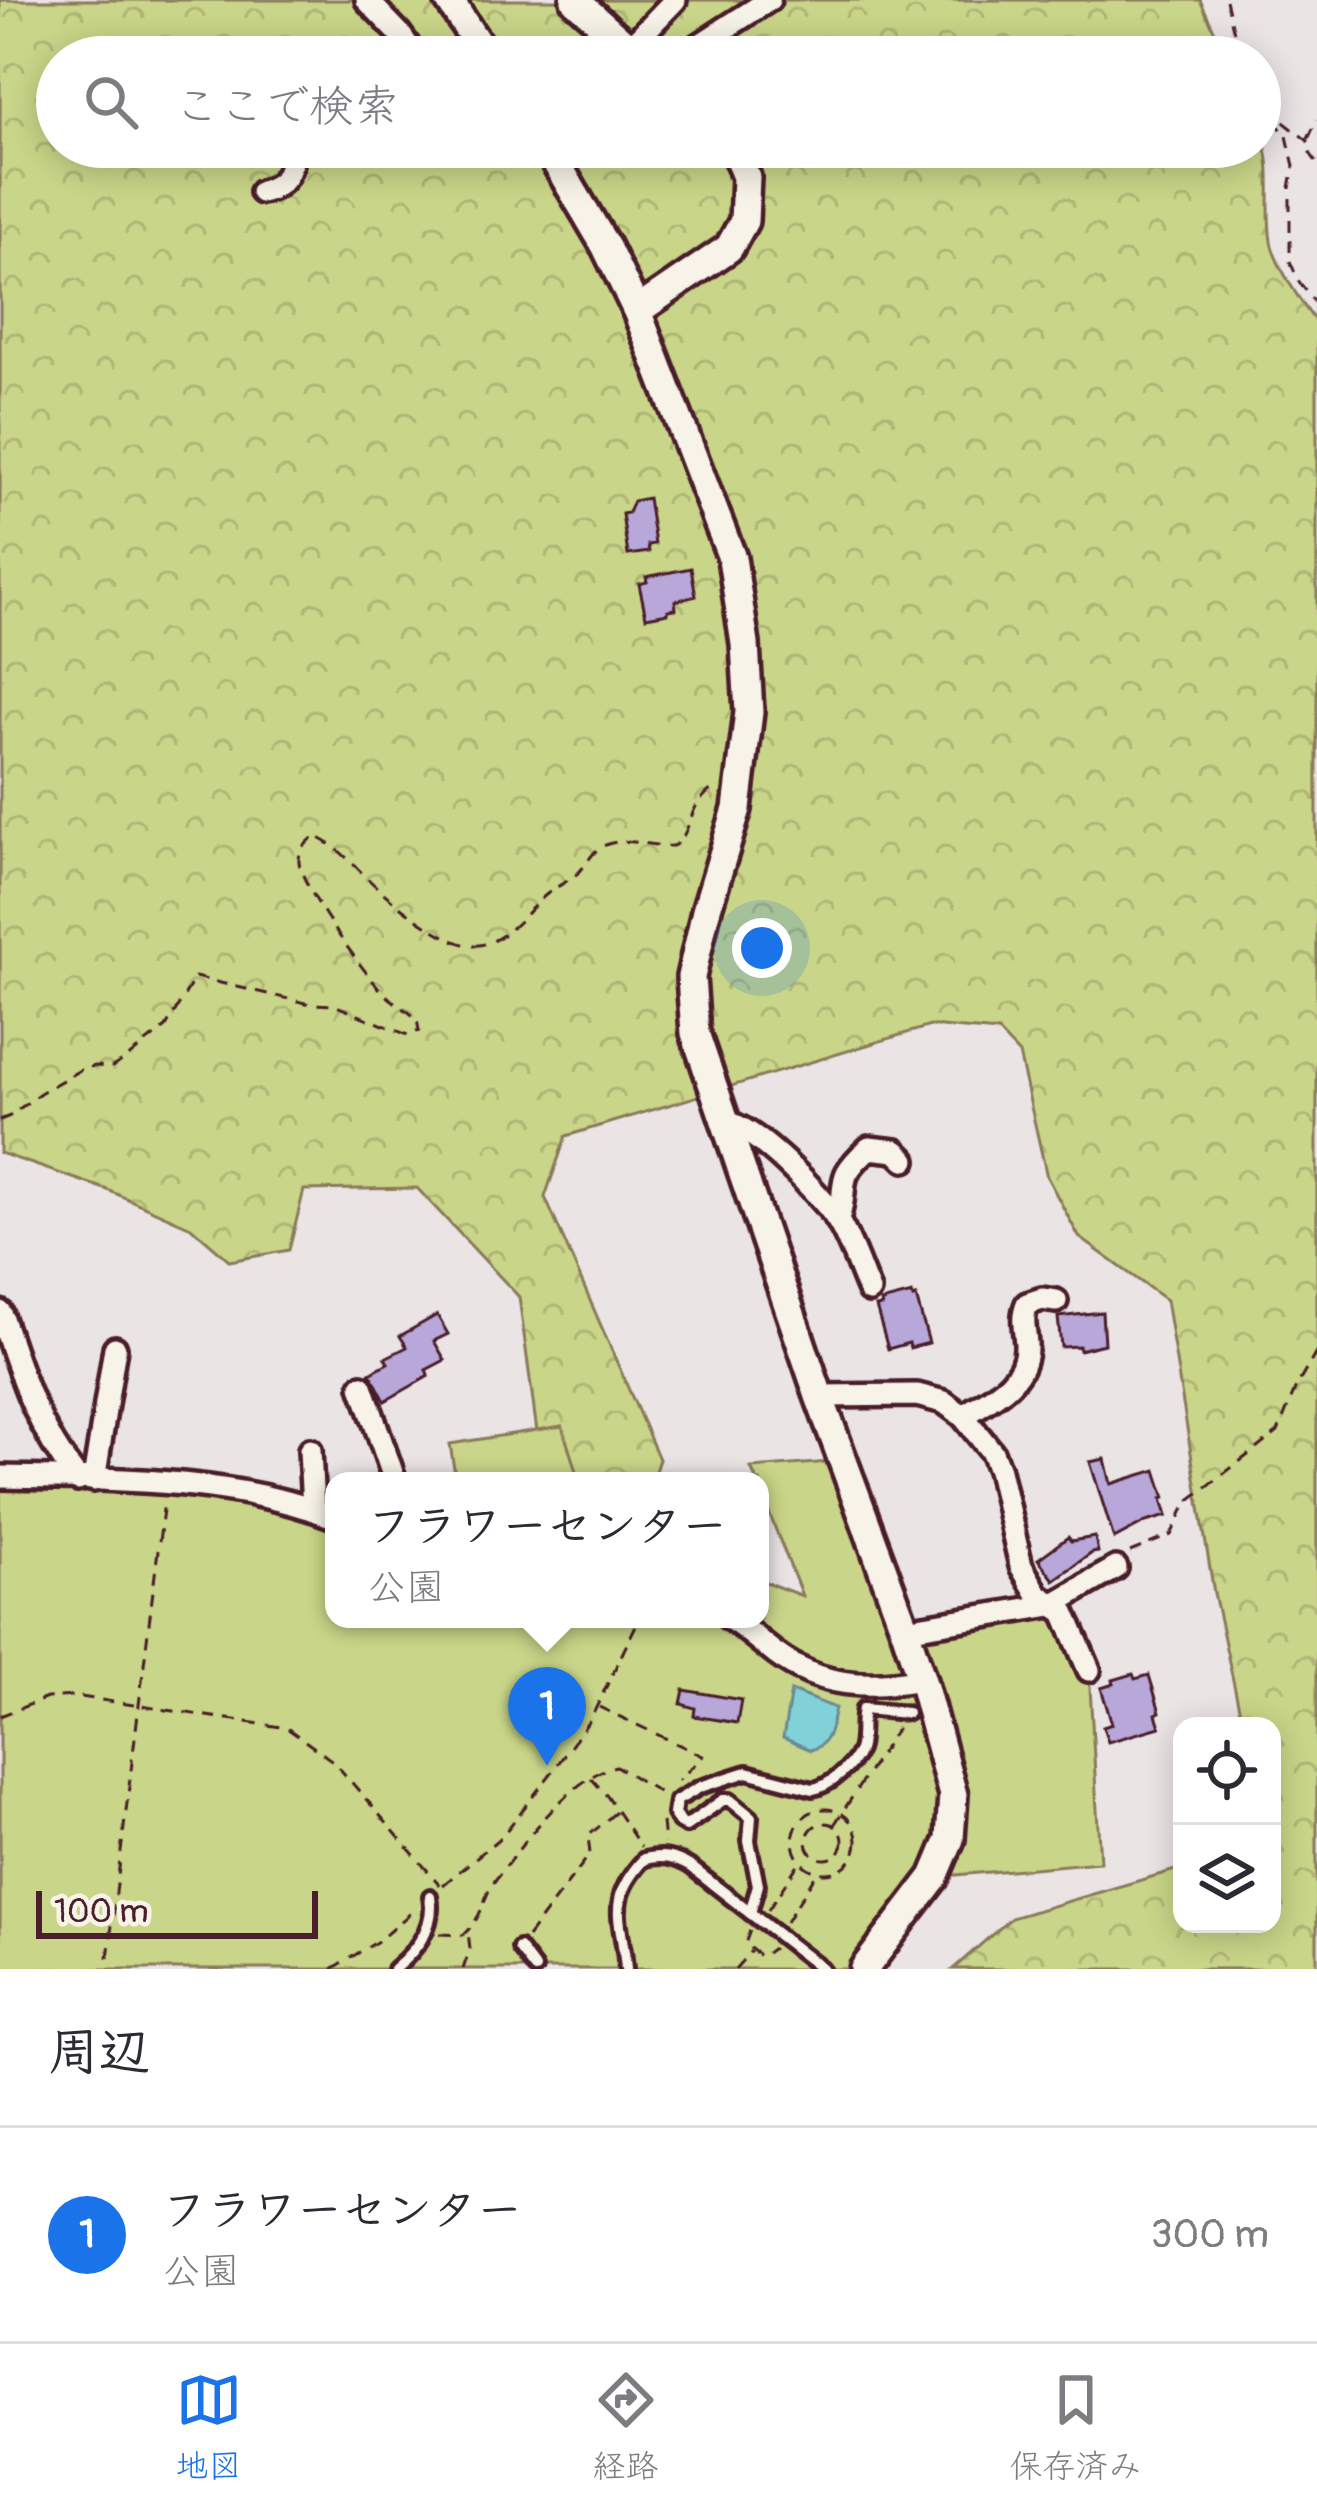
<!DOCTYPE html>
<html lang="ja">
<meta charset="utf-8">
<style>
:root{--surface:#fff;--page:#f7f7f7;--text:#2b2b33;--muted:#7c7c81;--line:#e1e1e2;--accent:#1a73e8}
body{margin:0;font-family:Pangolin,"Klee One",sans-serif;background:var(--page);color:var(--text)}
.controls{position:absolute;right:36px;bottom:36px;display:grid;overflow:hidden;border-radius:24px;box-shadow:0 6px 30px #0003}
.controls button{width:108px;height:108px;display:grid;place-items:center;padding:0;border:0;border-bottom:3px solid var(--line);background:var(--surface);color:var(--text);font:60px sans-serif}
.scale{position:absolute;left:36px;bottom:30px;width:282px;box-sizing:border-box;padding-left:12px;border:6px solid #4a1f2b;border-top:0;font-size:33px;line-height:42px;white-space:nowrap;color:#4a1f2b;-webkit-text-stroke:9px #f7f3e8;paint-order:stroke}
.you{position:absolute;left:762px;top:948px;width:42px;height:42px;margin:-30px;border:9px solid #fff;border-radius:50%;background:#1a73e8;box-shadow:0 0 0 18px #1a73e833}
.badge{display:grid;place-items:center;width:78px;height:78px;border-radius:50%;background:var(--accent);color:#fff;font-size:39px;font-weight:700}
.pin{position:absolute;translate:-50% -99px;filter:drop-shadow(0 3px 6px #0008)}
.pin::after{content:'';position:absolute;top:63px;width:42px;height:36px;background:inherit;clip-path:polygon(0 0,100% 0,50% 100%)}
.popup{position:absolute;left:325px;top:1472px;width:444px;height:156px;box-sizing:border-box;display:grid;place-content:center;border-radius:24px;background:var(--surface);filter:drop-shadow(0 3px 9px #0005);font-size:39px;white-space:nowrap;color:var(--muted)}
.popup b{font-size:45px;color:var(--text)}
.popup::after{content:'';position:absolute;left:50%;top:100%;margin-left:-24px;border:24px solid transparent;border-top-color:var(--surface)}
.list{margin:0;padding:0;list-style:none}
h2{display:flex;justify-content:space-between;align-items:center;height:156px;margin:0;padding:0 48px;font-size:51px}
h2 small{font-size:39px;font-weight:400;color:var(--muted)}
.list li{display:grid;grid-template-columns:78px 1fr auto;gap:36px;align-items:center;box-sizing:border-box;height:216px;padding:0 48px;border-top:3px solid var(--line)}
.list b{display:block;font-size:45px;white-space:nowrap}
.list p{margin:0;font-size:39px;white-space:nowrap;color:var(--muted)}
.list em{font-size:39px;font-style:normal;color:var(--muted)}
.icon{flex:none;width:66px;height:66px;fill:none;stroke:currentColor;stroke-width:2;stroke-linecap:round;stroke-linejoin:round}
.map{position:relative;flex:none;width:1317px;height:1969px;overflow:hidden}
.search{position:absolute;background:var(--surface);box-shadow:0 6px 30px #0003;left:36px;right:36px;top:36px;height:132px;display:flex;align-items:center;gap:30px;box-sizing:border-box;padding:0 42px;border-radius:66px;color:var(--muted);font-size:45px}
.sheet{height:372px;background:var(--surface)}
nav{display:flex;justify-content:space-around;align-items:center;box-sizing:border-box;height:168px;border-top:3px solid var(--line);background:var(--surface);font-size:33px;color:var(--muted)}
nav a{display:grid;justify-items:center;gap:6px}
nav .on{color:var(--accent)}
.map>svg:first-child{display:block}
</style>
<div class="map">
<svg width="1317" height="1969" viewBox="0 0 1317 1969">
<defs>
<pattern id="forest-crowns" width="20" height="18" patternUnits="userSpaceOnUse" patternTransform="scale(3)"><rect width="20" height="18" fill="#c9d588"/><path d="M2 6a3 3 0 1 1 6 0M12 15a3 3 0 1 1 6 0" fill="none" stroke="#aeb676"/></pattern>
</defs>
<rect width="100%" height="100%" fill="#eae4e5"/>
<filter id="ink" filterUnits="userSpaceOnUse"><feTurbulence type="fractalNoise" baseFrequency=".00833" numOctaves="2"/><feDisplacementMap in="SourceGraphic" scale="24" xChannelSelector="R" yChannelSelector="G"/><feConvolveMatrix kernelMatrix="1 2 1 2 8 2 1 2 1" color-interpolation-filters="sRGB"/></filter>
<g filter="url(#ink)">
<path fill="url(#forest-crowns)" stroke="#8a7a5a" stroke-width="3" d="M0,0h1200l27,57h-1170v90h1203v-17c16,35 5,74 11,111 2,19 33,67 46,82v1646h-364l58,-51 171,-50v56h90v-198h-29l-29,-133 -48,-293 -87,-63 -32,-60 -28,-123 -21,-22 -68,-6 -364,110 -21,61 114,262 -7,22h-54l-27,-8 -34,-41 -18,-135 -102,-109 -113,2 -15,60 -59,11 -39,-34 -86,-38 -105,-36z"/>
<g fill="#c9d588" stroke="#8a7a5a" stroke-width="3">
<polygon points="562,1426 579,1481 456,1481 450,1444"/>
<polygon points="843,1461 905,1629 1052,1605 1089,1670 1100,1862 934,1877 864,1969 0,1969 0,1477 166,1483 334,1517 334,1619 760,1619 760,1580 802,1596 760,1490 760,1481 757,1481 751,1468"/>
</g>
<path fill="#81d2d8" stroke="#6b8a93" stroke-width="3" d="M791,1691l44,17c-4,18 -5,36 -24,42l-28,-12z"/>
<g fill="#b7a8d9" stroke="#4a1f2b" stroke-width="3">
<polygon points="648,498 655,544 648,545 649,552 628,555 622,514 628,513 633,501"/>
<polygon points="691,568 696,596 675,601 676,609 668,610 668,613 646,617 639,584 647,582 646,577"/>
<polygon points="912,1294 913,1298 916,1297 929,1343 910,1348 909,1343 888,1349 876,1307 882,1306 881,1302"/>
<polygon points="1102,1312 1104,1344 1079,1350 1079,1346 1061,1347 1058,1317"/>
<polygon points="437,1315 448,1334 434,1341 445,1360 426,1370 429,1376 385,1401 370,1373 388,1363 385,1358 407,1347 400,1336"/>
<polygon points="1105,1459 1111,1484 1156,1470 1165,1498 1162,1499 1167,1516 1146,1522 1114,1539 1090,1462"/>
<polygon points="1068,1537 1071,1541 1095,1537 1098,1552 1092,1553 1054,1580 1038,1559"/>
<polygon points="1133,1674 1135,1679 1149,1675 1160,1712 1156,1714 1160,1727 1108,1742 1103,1727 1112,1724 1101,1688 1114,1684 1113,1680"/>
<polygon points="684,1690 741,1700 737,1723 694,1716 695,1708 681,1704"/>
</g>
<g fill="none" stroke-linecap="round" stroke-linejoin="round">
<g stroke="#4a1f2b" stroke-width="20">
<g id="service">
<path d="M750,1913l8,-28 -9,-44 2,-24 -21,-17h-7l-37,26 -7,-4 -5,-8 2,-13 24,-14 47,-15 66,17c17,-3 39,-22 46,-39 4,-11 1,-29 4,-41l44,4"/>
<polyline points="519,1948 535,1969"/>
<path d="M394,1969c22,-18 42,-42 36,-73"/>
<path d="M626,1969c-4,-50 -21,-68 18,-110 19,-4 30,-2 47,8l131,102"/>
</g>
</g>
<g stroke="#4a1f2b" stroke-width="30">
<g id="minor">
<polyline points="367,0 399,33 416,57"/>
<polyline points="629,48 675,0"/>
<polyline points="681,57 769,0"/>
<path d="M261,192c26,-6 29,-21 35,-45"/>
<path d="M725,1122c29,4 97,73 113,99 13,21 21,47 31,70"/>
<path d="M838,1220c12,-39 -6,-39 31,-72l27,3 9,9"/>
<path d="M0,1312c21,64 36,114 78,168"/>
<polyline points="362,1386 395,1481"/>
<polyline points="819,1396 917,1395 944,1402 963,1416 992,1452 999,1470 1021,1566 1038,1595 1064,1612 1089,1670"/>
<path d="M963,1416c28,-18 65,-35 63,-72 -1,-15 -5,-26 1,-40l15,-5 14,2"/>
<polyline points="310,1450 313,1509"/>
<path d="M0,1477c111,2 229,0 334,40"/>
<polyline points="94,1480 115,1348"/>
<path d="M730,1619c17,10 30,23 46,35 44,33 93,35 145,25"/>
<polyline points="905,1629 1052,1605 1116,1568"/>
</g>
</g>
<g stroke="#4a1f2b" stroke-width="36">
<g id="tertiary">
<polyline points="449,0 486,57"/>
<polyline points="575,0 639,57"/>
<polyline points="547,147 606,247 637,311 732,558 745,644 749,712 737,809 706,911 691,977 695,1033 819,1396 905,1629 924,1687 953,1795 950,1839 934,1877 864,1969"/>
<polyline points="637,311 729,248 744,221 746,177 734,147"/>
</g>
</g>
<g stroke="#4a1f2b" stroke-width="3" stroke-dasharray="12 9" stroke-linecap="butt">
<polyline points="1226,0 1240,57"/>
<polyline points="1260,104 1287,136 1294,166 1290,188 1290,261 1298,280 1317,306"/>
<polyline points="1267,109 1308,141 1310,153 1317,163"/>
<polyline points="1308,139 1317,120"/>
<path d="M0,1120l10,-4 30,-23 40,-23 14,-4 18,1 15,-9 39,-31 29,-50 115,27 24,1 74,30 11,-4 -2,-12c-12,-11 -26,-18 -37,-30 -17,-18 -84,-109 -81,-130 1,-10 8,-17 16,-23 27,12 41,33 64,53 22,19 49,40 76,52 41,18 65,-25 92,-47 10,-8 22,-13 31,-21 9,-8 14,-22 25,-27 24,-12 62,5 72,-1 13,-9 14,-28 22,-40 5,-8 13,-14 19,-20"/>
<polyline points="1130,1552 1171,1535 1187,1502 1278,1432 1296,1387 1317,1351"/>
<polyline points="599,1707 703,1756 678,1781"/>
<polyline points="0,1716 47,1698 74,1696 287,1728 334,1762 440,1885"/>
<polyline points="591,1778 607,1796 641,1847"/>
<circle cx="825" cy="1841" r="32"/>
<polyline points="662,1822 664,1843"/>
<circle cx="825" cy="1841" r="18"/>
<polyline points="834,1825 897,1728"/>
<polyline points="443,1885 502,1836 549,1776 591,1718 639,1619"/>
<polyline points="768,1910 799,1863"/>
<polyline points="786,1922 816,1874"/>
<polyline points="750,1930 745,1944 761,1957 773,1948"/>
<path d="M440,1934l23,1c23,-21 18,-36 33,-56 28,-36 74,-102 120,-113l49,30"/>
<polyline points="527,1937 590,1854 588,1836 616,1812"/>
<polyline points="108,1958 164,1501"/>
<polyline points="332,1969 378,1941 413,1911"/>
<polyline points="463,1969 470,1949 468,1932"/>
<polyline points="735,1969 751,1951"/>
</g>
<use href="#service" stroke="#f7f3e8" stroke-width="10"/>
<use href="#minor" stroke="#f7f3e8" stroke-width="21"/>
<use href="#tertiary" stroke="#f7f3e8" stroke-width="27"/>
</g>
</g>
</svg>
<div class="controls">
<button><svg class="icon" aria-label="locate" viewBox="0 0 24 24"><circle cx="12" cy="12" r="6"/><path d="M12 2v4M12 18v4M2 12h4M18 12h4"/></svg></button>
<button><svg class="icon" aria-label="layers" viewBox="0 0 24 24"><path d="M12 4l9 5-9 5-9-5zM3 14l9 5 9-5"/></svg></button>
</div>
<div class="scale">100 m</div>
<div class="you"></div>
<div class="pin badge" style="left:547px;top:1766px">1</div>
<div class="popup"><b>フラワーセンター</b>公園</div>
<div class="search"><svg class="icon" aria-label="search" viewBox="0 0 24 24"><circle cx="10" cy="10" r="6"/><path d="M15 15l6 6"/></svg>ここで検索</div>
</div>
<section class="sheet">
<h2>周辺<small></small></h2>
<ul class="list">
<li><span class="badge">1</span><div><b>フラワーセンター</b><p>公園</p></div><em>300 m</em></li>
</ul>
</section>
<nav>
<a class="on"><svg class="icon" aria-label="map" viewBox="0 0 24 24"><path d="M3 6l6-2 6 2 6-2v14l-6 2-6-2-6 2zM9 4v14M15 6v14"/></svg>地図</a>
<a><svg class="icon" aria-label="directions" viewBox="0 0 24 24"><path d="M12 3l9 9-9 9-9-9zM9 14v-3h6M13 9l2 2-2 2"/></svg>経路</a>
<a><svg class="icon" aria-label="saved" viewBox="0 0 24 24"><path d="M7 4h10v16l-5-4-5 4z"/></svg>保存済み</a>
</nav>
